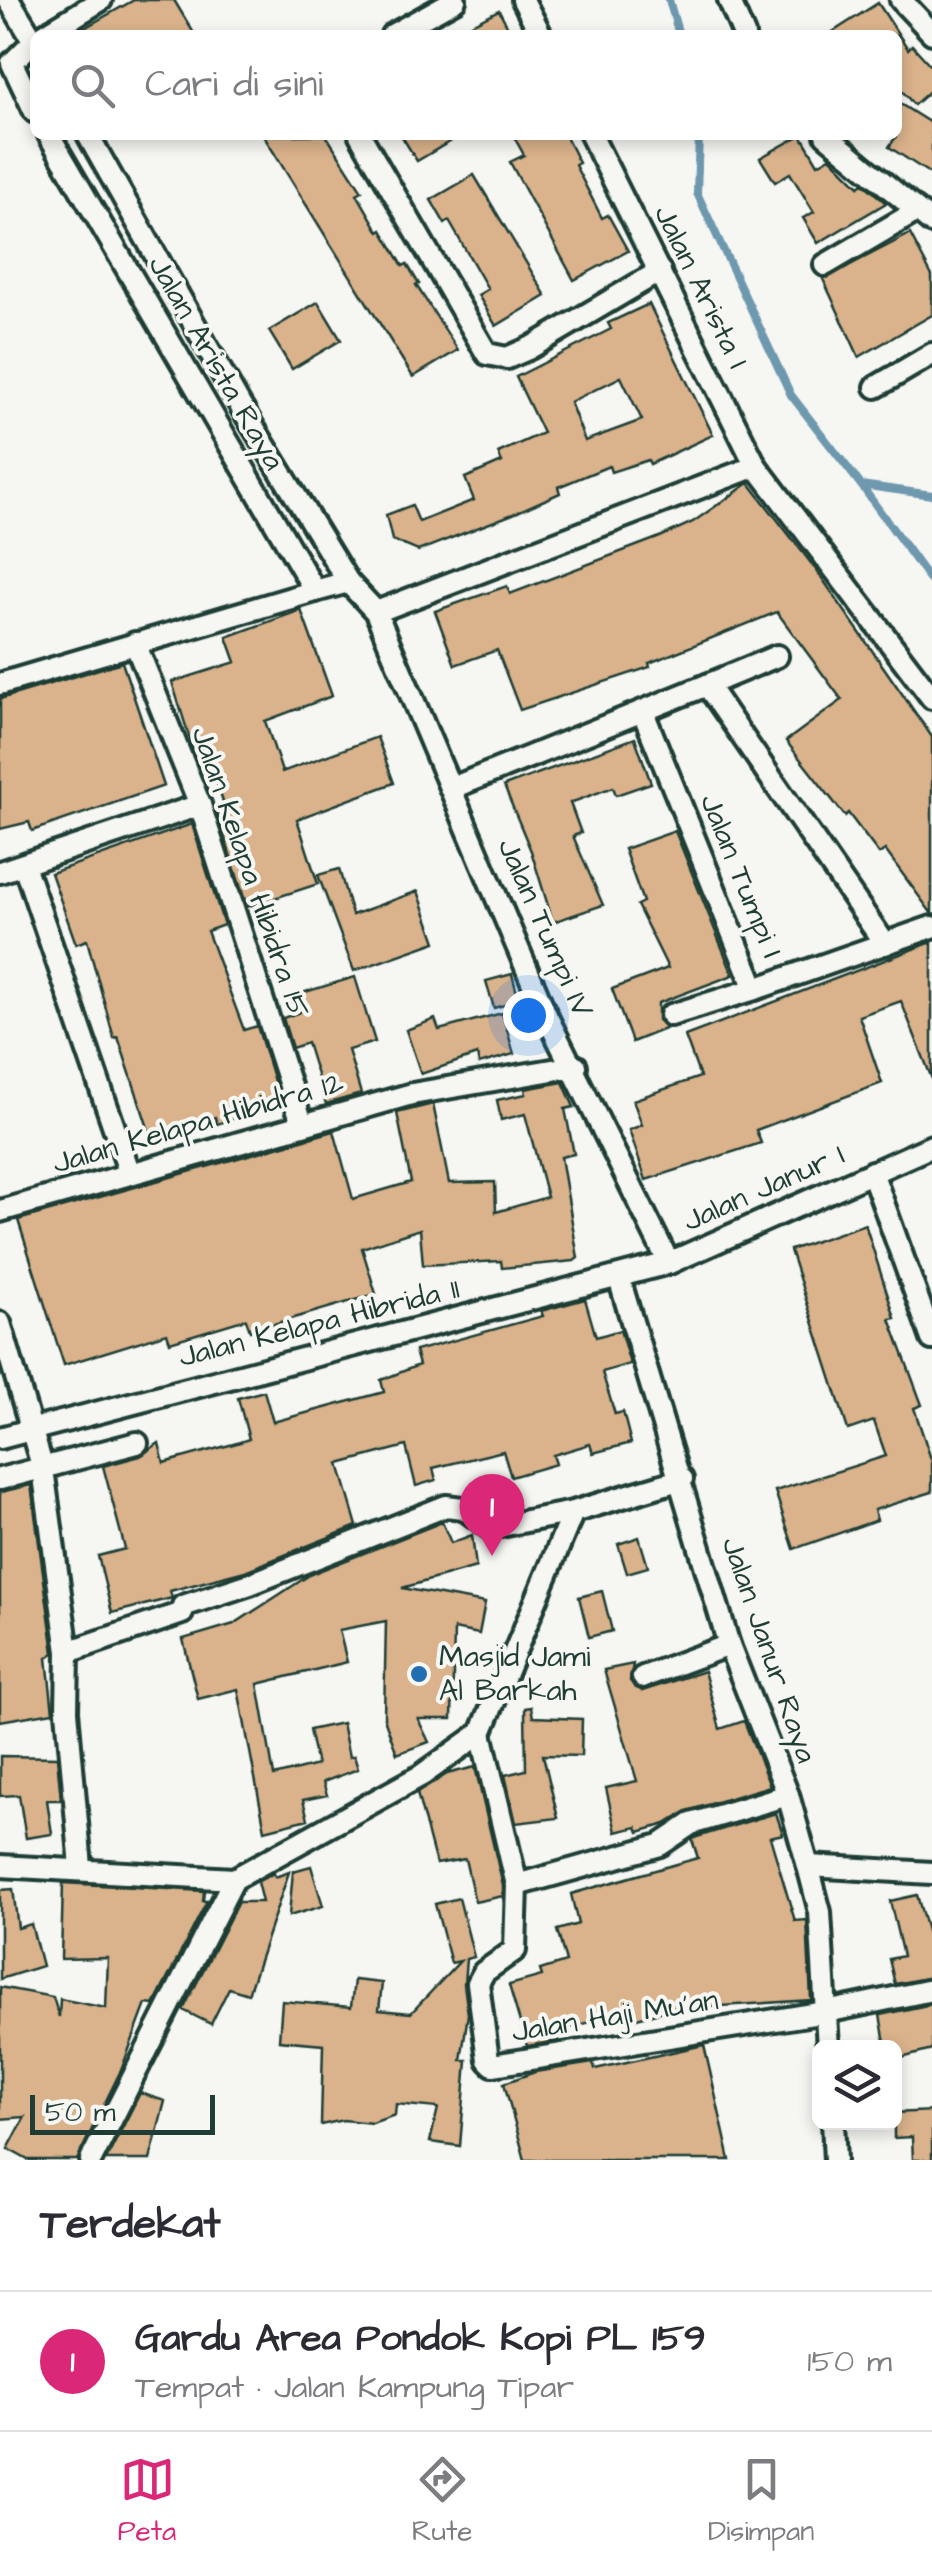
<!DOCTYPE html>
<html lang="id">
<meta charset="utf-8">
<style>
body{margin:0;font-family:"Architects Daughter",sans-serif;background:#f2f2f3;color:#2b2b33}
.controls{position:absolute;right:30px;bottom:30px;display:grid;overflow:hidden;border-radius:15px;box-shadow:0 5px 15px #0003}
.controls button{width:90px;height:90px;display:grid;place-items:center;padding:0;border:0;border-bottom:2px solid #e1e1e2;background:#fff;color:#2b2b33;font:50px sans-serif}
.scale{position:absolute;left:30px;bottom:25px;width:185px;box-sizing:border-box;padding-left:10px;border:5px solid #1f3d34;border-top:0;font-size:28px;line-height:35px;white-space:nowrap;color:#1f3d34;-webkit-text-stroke:8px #f6f6f2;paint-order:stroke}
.you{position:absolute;left:528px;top:1015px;width:35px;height:35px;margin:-25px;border:8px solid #fff;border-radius:50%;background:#1a73e8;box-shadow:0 0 0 15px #1a73e833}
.badge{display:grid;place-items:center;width:65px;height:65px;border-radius:50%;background:#db2777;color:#fff;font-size:32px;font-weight:700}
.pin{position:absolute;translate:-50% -82px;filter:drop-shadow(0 2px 5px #0008)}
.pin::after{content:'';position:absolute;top:52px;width:35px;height:30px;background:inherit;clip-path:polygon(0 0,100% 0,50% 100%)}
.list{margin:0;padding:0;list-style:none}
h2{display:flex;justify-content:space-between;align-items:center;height:130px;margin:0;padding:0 40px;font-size:42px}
h2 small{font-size:32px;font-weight:400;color:#7c7c81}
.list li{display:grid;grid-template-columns:65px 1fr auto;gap:30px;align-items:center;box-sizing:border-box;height:140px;padding:0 40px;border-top:2px solid #e1e1e2}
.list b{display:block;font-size:38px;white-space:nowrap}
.list p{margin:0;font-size:32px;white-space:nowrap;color:#7c7c81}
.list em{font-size:32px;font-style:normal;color:#7c7c81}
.icon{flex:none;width:55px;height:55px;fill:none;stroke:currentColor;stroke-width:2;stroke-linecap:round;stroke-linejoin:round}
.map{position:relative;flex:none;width:932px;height:2160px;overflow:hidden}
.search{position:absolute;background:#fff;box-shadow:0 5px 15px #0003;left:30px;right:30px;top:30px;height:110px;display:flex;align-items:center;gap:25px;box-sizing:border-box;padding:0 35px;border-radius:15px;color:#7c7c81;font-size:38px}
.sheet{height:270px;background:#fff}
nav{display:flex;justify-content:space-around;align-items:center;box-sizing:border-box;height:140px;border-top:2px solid #e1e1e2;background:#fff;font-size:28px;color:#7c7c81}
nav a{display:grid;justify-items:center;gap:5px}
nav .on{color:#db2777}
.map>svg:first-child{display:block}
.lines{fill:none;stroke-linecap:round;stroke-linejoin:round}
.stream{stroke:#6d98ae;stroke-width:8}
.building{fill:#dab28b;stroke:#1f3d34;stroke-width:2.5;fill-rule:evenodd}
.street-casing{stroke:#1f3d34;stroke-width:28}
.street{stroke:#f6f6f2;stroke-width:20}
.poi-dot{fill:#1f6fb2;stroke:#f6f6f2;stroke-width:4}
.labels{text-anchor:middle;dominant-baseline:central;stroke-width:8;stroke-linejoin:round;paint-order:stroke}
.street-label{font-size:30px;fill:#1f3d34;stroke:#f6f6f2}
.poi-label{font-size:30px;fill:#1f3d34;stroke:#f6f6f2;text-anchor:start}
</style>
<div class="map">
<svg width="932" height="2160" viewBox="0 0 932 2160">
<rect width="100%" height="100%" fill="#f6f6f2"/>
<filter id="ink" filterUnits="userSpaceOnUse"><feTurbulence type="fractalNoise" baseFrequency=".01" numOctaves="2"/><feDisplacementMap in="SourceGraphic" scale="20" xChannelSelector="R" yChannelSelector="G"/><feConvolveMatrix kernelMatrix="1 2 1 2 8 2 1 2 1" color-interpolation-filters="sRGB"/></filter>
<g filter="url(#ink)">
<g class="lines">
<g class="stream">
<path d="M 669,0 L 679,35"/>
<path d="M 699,135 L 697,193 L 791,395 L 861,485 L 932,495"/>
<path d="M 861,485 L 932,583"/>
</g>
</g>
<g class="building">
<path d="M 134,0 L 174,0 L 195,35 L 72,35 Z"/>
<path d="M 878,3 L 908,49 L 912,45 L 932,67 L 932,89 L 914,105 L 897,85 L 897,35 L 828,35 Z"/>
<path d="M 499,10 L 512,35 L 450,35 Z"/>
<path d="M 897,102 L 932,124 L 932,175 L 889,147 L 897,135 Z"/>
<path d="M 263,135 L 326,135 L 362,191 L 357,194 L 379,232 L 382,230 L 403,266 L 407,264 L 419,284 L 416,285 L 458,350 L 413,377 Z"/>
<path d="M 401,135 L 461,135 L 417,161 Z"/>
<path d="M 513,135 L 565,135 L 579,163 L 575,165 L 602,218 L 608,215 L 628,251 L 574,280 L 510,162 L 524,155 Z"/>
<path d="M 801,135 L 818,164 L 830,157 L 859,186 L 863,183 L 886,203 L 818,243 L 803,218 L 814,212 L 790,173 L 775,182 L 760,158 Z"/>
<path d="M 474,175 L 546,296 L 496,326 L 478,295 L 488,289 L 449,221 L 445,224 L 431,200 Z"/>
<path d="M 910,234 L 932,276 L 932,315 L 859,357 L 823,279 Z"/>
<path d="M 318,302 L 341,340 L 292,369 L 269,331 Z"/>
<path d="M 649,304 L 713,435 L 650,464 L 648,460 L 611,472 L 609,466 L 558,487 L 560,493 L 513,514 L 418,551 L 392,540 L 386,515 L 412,505 L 419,522 L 474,500 L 465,478 L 502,462 L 498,453 L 543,433 L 516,377 L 611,329 L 608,323 ZM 621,377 L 642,420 L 585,441 L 570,402 Z"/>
<path d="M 749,483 L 817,571 L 932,737 L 932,914 L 885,850 L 879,854 L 848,813 L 845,816 L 786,741 L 842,700 L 777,612 L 649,663 L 650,667 L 520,710 L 497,650 L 455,665 L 435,611 L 507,586 L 510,594 L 660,537 L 693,522 Z"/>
<path d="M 301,610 L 332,696 L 265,721 L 282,772 L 377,737 L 394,783 L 297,819 L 318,884 L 247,907 L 217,814 L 226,811 L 204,745 L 193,749 L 172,682 L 236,662 L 227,637 Z"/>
<path d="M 122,662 L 164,786 L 32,831 L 29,822 L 0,829 L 0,699 Z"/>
<path d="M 635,738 L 651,783 L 616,795 L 613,787 L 570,803 L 581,833 L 573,836 L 603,905 L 553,922 L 531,851 L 504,786 Z"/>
<path d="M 192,824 L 224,925 L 207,931 L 244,1030 L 257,1026 L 281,1104 L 217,1124 L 215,1117 L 151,1137 L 118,1037 L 114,1038 L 87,940 L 76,944 L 51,873 Z"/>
<path d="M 675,831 L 733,975 L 658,1003 L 658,1020 L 667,1028 L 632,1042 L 612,989 L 668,968 L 637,905 L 643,902 L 624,849 Z"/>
<path d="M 339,869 L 352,915 L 418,891 L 436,942 L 354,971 L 318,875 Z"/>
<path d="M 932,942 L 932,1079 L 901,1001 L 859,1016 L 882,1083 L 756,1130 L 761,1143 L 646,1180 L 629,1130 L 642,1125 L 633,1100 L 700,1077 L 685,1036 Z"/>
<path d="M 512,974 L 519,1001 L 494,1008 L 486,981 Z"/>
<path d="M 355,977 L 375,1042 L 348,1050 L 361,1094 L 326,1104 L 307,1043 L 292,1048 L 283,1018 L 300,1012 L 295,995 Z"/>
<path d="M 502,1013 L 514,1054 L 479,1064 L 477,1055 L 421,1074 L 406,1030 L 435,1019 L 439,1030 Z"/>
<path d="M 563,1082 L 574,1107 L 565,1109 L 574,1154 L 561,1157 L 578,1258 L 574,1261 L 502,1268 L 501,1261 L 423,1265 L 420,1229 L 362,1248 L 376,1294 L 250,1331 L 246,1319 L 170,1342 L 167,1333 L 64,1365 L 18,1220 L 334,1131 L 353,1199 L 411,1182 L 397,1113 L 433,1104 L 449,1183 L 495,1182 L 496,1212 L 547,1197 L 525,1114 L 501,1120 L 497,1100 L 526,1094 L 525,1089 Z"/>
<path d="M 865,1224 L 895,1318 L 890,1319 L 922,1405 L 914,1408 L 932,1462 L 932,1492 L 874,1510 L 877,1520 L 794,1549 L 775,1491 L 886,1456 L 874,1421 L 848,1430 L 790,1250 Z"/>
<path d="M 585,1299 L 596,1337 L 620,1330 L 630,1364 L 602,1372 L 615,1414 L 623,1412 L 631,1443 L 593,1453 L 590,1444 L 553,1455 L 556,1464 L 511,1477 L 503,1451 L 433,1468 L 436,1480 L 416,1486 L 406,1446 L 339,1464 L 357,1526 L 245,1571 L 170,1591 L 172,1598 L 112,1613 L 98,1556 L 125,1549 L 103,1466 L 140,1456 L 159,1443 L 164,1463 L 237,1443 L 249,1439 L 238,1398 L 264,1391 L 273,1422 L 384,1392 L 381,1380 L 419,1365 L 415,1351 L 543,1316 L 541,1311 Z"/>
<path d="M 31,1485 L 54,1653 L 47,1658 L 53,1712 L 0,1721 L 0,1492 Z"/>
<path d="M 442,1522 L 451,1543 L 472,1535 L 476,1567 L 402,1588 L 485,1603 L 479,1634 L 454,1629 L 452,1719 L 418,1719 L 429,1742 L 397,1754 L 384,1718 L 386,1621 L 339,1630 L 347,1662 L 258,1684 L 274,1776 L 317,1765 L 309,1730 L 342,1723 L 349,1757 L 354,1756 L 358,1769 L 323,1782 L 327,1795 L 303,1800 L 308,1819 L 265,1830 L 238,1689 L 198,1699 L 183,1639 L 234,1624 L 311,1574 Z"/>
<path d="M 639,1537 L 648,1567 L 627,1573 L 618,1544 Z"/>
<path d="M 602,1591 L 612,1631 L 589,1637 L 579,1597 Z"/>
<path d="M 633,1664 L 630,1681 L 642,1691 L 704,1671 L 720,1729 L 744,1721 L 770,1786 L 687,1811 L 666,1824 L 639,1832 L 637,1827 L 616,1832 L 606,1788 L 637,1781 L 604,1670 Z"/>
<path d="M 531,1707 L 533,1717 L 582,1719 L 581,1756 L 543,1755 L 558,1818 L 516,1823 L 505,1775 L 526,1770 L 525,1708 Z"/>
<path d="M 0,1756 L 57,1757 L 61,1800 L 47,1800 L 52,1834 L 26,1838 L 19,1795 L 0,1796 Z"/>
<path d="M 475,1767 L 503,1886 L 503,1896 L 475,1902 L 465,1859 L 436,1864 L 417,1793 L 447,1774 Z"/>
<path d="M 776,1813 L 783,1834 L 770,1837 L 795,1921 L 807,1920 L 811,2000 L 691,2008 L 690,2004 L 633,2019 L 630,2010 L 556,2032 L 558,2041 L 527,2046 L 509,1985 L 542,1976 L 540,1970 L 566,1962 L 557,1930 L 578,1924 L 571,1894 L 698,1858 L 692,1840 L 697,1837 Z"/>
<path d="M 311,1866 L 323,1906 L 289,1916 L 293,1871 Z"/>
<path d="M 289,1872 L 248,1994 L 229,1988 L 211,2024 L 183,2010 L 238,1902 L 262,1902 L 257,1882 L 274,1873 L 275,1877 Z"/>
<path d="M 63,1883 L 204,1891 L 203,1901 L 207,1901 L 154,2005 L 146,2004 L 122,2068 L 77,2160 L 28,2160 L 8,2149 L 25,2117 L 0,2119 L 0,1987 L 53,1997 L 59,2017 L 60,1999 L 106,2008 L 108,1958 L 61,1959 Z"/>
<path d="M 13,1889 L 18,1928 L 31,1924 L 42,1966 L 0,1979 L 0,1890 Z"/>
<path d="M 917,1895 L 932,1949 L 932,1977 L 895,1984 L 889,1959 L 903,1956 L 890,1901 Z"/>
<path d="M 459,1898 L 474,1957 L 466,1959 L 464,1984 L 468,2014 L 461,2060 L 467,2060 L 460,2146 L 430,2142 L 438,2108 L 396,2104 L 395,2115 L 372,2123 L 343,2120 L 321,2125 L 323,2044 L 279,2040 L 282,2001 L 351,2007 L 354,1980 L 382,1983 L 379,2010 L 411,2013 L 460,1961 L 451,1963 L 435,1904 Z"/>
<path d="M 932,2004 L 932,2050 L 894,2060 L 894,2048 L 886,2048 L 880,2015 Z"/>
<path d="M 704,2045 L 730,2160 L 525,2160 L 504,2083 L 535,2072 L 593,2063 L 595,2069 Z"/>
<path d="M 140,2093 L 165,2101 L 150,2160 L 106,2160 Z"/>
<path d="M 932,2111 L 932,2160 L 913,2160 L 912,2137 L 894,2138 L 894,2113 Z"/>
</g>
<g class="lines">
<g class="street-casing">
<g id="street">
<path d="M 9,0 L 35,43"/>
<path d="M 523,0 L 541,35"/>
<path d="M 729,0 L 744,35"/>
<path d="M 901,0 L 932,33"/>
<path d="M 44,35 L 101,0"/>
<path d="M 392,35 L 455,0"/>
<path d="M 35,40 L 12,63 L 35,112"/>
<path d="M 49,135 L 315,591 L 348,582"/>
<path d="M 88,135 L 240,405 L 348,582 L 376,612 L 547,1017 L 669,1263"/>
<path d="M 360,135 L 487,354 L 507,358 L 530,348 L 660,271"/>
<path d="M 591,135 L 756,466 L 932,698"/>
<path d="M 826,135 L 932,223"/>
<path d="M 825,265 L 917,211"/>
<path d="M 876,387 L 932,354"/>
<path d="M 376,612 L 756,466"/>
<path d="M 135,643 L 200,805 L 302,1123"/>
<path d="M 0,684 L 315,591"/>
<path d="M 707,685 L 777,656"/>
<path d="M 643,712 L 755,989 L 932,927"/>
<path d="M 452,788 L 707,685 L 885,944"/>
<path d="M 24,865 L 130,1174"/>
<path d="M 0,872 L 200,805"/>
<path d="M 671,1015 L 755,989"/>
<path d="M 872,1172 L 932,1339"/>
<path d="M 0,1211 L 412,1094 L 576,1066"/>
<path d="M 619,1278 L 729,1645 L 788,1795 L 808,1866 L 820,1912 L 828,2048"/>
<path d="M 0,1323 L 43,1469 L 68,1652 L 67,1711 L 81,1867"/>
<path d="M 0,1438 L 669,1263 L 932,1146"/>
<path d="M 0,1479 L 137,1443"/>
<path d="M 68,1652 L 182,1613 L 183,1606 L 250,1584 L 446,1506 L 463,1508 L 490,1528 L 573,1512"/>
<path d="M 643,1677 L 729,1645"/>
<path d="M 481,1733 L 517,1885 L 515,1950 L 484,1972 L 478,1983 L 488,2060 L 493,2065 L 826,2012 L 932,1990"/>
<path d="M 0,1866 L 234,1879"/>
<path d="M 808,1866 L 932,1873"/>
<path d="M 517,1885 L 660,1845 L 691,1824 L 788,1795"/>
<path d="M 833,2122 L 835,2160"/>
<path d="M 91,2160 L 234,1879 L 422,1775 L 481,1733 L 573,1512 L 682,1479"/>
</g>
</g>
<use href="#street" class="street"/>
</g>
</g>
<circle class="poi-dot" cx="419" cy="1674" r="10"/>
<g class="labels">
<g class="street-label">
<text transform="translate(701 287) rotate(64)">Jalan Arista I</text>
<text transform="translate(216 363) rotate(60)">Jalan Arista Raya</text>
<text transform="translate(250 872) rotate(71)">Jalan Kelapa Hibidra 15</text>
<text transform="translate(741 876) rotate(68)">Jalan Tumpi I</text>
<text transform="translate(545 928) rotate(66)">Jalan Tumpi IV</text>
<text transform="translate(198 1123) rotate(-16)">Jalan Kelapa Hibidra 12</text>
<text transform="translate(764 1188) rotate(-24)">Jalan Janur I</text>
<text transform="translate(319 1323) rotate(-14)">Jalan Kelapa Hibrida 11</text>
<text transform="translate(769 1650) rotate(71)">Jalan Janur Raya</text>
<text transform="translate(615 2016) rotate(-9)">Jalan Haji Mu'an</text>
</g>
<g class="poi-label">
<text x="439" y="1657">Masjid Jami<tspan x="439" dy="34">Al Barkah</tspan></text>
</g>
</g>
</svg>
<div class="controls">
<button><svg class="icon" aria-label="layers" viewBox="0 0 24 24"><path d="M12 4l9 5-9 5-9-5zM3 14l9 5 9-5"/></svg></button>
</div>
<div class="scale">50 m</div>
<div class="you"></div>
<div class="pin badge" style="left:492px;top:1556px">1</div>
<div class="search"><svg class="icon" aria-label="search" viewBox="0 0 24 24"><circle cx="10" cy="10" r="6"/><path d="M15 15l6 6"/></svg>Cari di sini</div>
</div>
<section class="sheet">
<h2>Terdekat<small></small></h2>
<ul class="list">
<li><span class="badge">1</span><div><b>Gardu Area Pondok Kopi PL 159</b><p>Tempat · Jalan Kampung Tipar</p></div><em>150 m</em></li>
</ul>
</section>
<nav>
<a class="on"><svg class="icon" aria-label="map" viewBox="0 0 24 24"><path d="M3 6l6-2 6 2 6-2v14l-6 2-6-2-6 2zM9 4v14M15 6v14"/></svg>Peta</a>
<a><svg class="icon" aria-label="directions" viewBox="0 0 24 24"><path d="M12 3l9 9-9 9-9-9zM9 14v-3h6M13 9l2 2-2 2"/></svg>Rute</a>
<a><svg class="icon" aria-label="saved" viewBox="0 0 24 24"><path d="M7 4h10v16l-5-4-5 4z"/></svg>Disimpan</a>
</nav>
